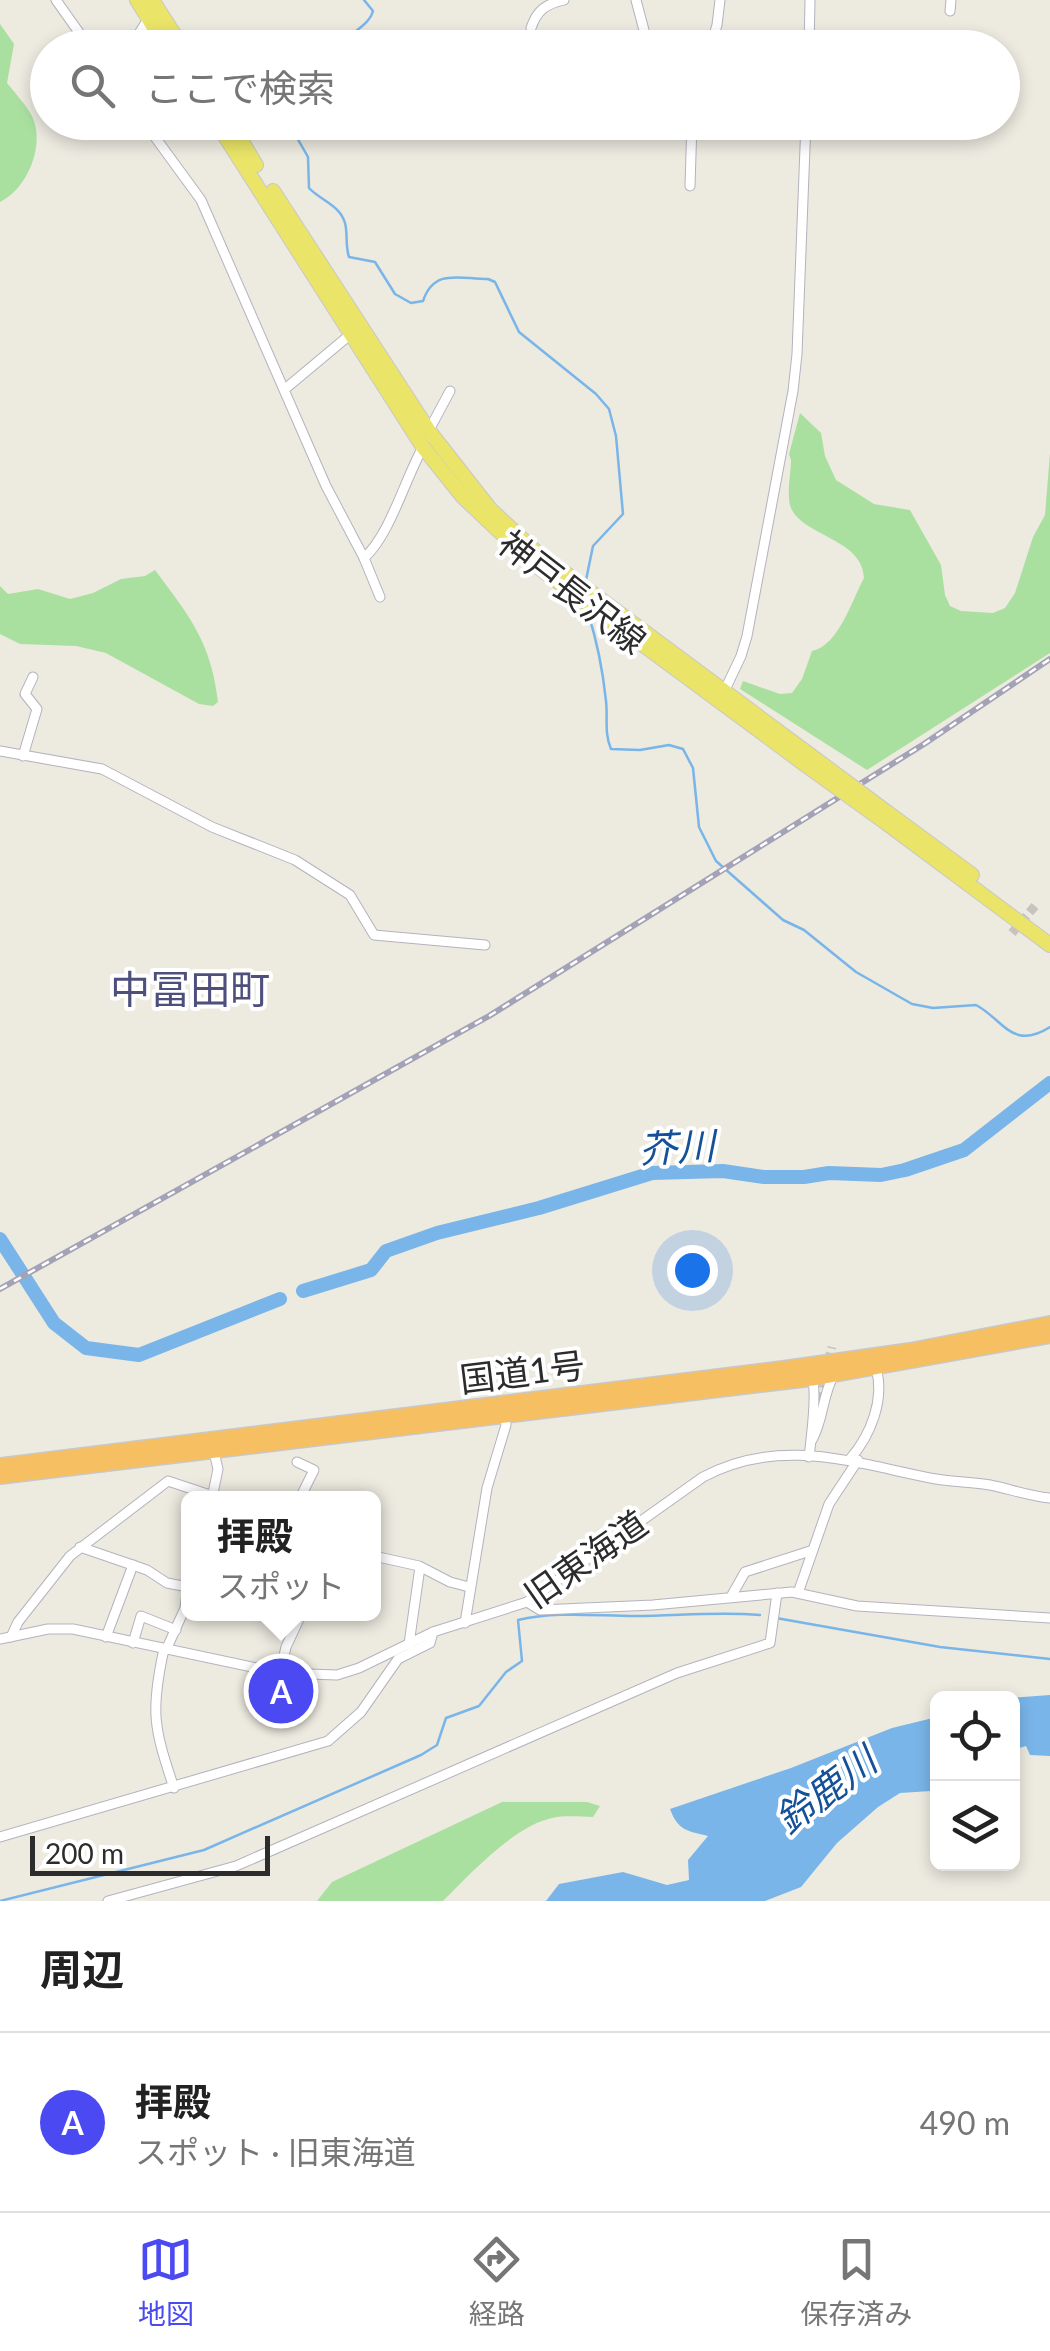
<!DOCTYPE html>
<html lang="ja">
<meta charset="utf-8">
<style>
body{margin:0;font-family:Lato,"Noto Sans JP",sans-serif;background:#f2f2f2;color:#222}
.controls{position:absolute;right:30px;bottom:30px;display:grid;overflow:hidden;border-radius:15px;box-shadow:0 5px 15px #0003}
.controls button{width:90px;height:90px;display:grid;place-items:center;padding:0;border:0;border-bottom:2px solid #e0e0e0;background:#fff;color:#222;font:50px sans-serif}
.scale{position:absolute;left:30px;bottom:25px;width:240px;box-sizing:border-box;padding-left:10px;border:5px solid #2c2c2c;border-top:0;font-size:28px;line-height:35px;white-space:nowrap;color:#2c2c2c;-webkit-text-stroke:8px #fff;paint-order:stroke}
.you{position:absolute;left:692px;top:1270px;width:35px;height:35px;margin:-25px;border:8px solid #fff;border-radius:50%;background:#1a73e8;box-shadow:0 0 0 15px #1a73e833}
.badge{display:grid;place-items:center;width:65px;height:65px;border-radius:50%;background:#4b49f1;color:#fff;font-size:32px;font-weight:700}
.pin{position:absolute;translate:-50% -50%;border:5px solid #fff;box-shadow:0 2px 10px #0006}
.popup{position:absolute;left:181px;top:1491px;width:200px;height:130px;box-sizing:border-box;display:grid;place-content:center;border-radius:15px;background:#fff;filter:drop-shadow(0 2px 8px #0005);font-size:32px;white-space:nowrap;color:#767676}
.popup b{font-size:38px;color:#222}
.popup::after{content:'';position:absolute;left:50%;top:100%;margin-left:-20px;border:20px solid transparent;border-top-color:#fff}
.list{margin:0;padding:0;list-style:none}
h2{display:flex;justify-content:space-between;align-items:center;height:130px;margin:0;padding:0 40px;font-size:42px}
h2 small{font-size:32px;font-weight:400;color:#767676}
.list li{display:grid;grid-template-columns:65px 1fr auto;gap:30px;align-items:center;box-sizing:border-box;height:180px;padding:0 40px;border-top:2px solid #e0e0e0}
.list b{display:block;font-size:38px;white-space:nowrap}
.list p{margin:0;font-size:32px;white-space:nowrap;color:#767676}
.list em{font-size:32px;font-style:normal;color:#767676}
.icon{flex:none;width:55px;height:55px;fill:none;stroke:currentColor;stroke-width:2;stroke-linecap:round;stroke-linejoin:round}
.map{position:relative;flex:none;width:1050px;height:1901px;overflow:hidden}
.search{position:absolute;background:#fff;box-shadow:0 5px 15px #0003;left:30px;right:30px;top:30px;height:110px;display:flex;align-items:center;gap:25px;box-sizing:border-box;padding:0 35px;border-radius:55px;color:#767676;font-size:38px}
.sheet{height:310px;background:#fff}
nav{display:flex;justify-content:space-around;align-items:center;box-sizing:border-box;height:140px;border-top:2px solid #e0e0e0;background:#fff;font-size:28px;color:#767676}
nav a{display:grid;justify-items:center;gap:5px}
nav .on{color:#4b49f1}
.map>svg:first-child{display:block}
.green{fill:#a9e0a0}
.water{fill:#79b5e9}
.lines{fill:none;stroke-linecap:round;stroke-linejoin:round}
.stream{stroke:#79b5e9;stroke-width:2.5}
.river{stroke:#79b5e9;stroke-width:14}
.street-tunnel{stroke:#c6c4bc;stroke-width:9;stroke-dasharray:9 4.5;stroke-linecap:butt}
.street-casing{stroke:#b3b3bf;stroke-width:11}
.primary-casing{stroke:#c8c8c8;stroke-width:16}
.highway-casing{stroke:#c8c8c8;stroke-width:18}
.street{stroke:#fff;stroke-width:9}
.primary{stroke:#eae568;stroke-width:14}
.highway{stroke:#f6bf62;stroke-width:15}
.rail-casing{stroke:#a3a2b6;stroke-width:6}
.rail{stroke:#fff;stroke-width:2.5;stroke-dasharray:8;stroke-linecap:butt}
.primary-bridge-casing{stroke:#c8c8c8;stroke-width:16;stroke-linecap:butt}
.primary-bridge{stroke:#eae568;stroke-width:14}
.labels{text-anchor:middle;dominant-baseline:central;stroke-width:8;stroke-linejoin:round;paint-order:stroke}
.street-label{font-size:35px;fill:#2c2c2c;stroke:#fff}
.water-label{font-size:38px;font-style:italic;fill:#155198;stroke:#fff}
.quarter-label{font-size:40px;fill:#4f4f7b;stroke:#fff}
</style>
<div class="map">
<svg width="1050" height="1901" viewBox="0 0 1050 1901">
<rect width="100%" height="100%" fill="#edeae0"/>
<g class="green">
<path d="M 0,24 L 14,44 L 7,83 C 15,93 26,105 32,116 C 46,145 27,189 0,202 Z"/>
<path d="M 800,413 L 821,433 L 825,456 L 836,480 L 874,504 L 910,510 L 941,565 L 945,595 L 950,606 L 961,611 L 993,613 L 1005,608 L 1015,593 L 1033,537 L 1045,515 L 1050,453 L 1050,653 L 867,770 L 740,689 L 743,681 L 780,694 L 792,693 L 802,679 L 812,651 C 839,645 851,602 864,578 C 863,539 803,536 791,508 C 786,496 791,474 791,460 L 789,454 Z"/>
<path d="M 155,570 C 190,617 211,642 218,702 L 213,706 L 199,704 L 106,653 L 76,646 L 20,644 L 0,634 L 0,586 L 8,594 L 38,589 L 70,599 L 93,593 L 121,579 L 145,576 Z"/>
<path d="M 267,1673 L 302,1678 L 301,1721 L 286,1727 L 266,1723 Z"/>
<path d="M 502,1802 L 587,1802 L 600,1806 L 593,1817 C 580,1817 565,1815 552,1818 C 514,1826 470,1874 443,1901 L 317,1901 L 332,1882 Z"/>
</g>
<g class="water">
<path d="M 1050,1695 L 1050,1756 L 1030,1755 L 1026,1746 L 1013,1750 L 1012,1698 L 1010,1698 Z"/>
<path d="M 937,1717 L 937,1786 L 931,1791 L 900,1793 L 878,1807 L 837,1843 L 801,1887 L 765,1901 L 546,1901 L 559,1884 L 623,1872 L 667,1885 L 689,1880 L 688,1860 L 708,1836 C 688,1831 678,1831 670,1809 L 791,1768 L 892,1728 Z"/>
</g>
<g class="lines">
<g class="stream">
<path d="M 338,48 C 347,33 368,28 373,11 L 364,0"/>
<path d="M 288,122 L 308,157 L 309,188 C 320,200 340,205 345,223 C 348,234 345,245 349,257 L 375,262 L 395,294 L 411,303 L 423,301 C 434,268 459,279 488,279 L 495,282 L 519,332 L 596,394 L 609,409 L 616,436 L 623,514 L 593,546 L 586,580"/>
<path d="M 588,613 C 597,641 603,672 606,701 C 608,718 604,733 611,749 L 640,750 L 669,745 L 683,749 L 693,768 L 699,827 L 716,861 L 783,920 L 804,930 L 856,972 L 912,1004 L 933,1008 L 976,1005 C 1004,1020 1012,1051 1050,1027"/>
<path d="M 776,1618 L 940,1647 L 1050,1659"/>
<path d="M 0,1901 L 204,1850 L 421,1755 L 437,1745 L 446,1718 L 479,1706 L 506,1672 L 522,1661 L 518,1620 C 556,1611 596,1616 635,1616 C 677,1616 717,1611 760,1615"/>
</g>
<g class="river">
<path d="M 0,1239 L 54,1323 L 86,1348 L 139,1355 L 280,1299"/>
<path d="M 303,1291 L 371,1270 L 386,1251 L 437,1233 L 539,1208 L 652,1173 L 723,1171 L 764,1177 L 804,1177 L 829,1173 L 881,1175 L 905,1170 L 964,1150 L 1050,1083"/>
</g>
<g class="street-tunnel">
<path d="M 1012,933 L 1035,906"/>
<path d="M 819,1401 L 832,1347"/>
</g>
<g class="street-casing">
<g id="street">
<path d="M 56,0 L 90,48"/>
<path d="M 636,0 L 645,34 L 643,48"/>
<path d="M 950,11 L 951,0"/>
<path d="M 531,28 C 537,10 546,4 564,0"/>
<path d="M 130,48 L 150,16"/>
<path d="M 710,48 L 717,25 L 720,0"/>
<path d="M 809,48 L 810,0"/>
<path d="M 144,122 L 201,200 L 326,486 L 364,558 L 380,597"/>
<path d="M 690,186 L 692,122"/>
<path d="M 285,389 L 352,333"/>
<path d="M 428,432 L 450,391"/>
<path d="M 364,558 C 390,535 405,479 423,447"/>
<path d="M 723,694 L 741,656 L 747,636 L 793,391 L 797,354 L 806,122"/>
<path d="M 0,751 L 102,769 L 212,827 L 295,860 L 350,895 L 374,935 L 485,945"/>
<path d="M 23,756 L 37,709 L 25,694 L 33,677"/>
<path d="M 812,1440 C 824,1419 822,1395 834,1375"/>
<path d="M 809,1457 C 811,1441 817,1390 812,1378"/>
<path d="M 850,1459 C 871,1435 885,1399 876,1368"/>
<path d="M 297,1462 L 314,1470 L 300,1498"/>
<path d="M 212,1498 L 218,1469 L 214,1452"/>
<path d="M 80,1547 L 147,1570 L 167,1583 L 188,1587"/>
<path d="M 374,1556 L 419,1566 L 450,1582 L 469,1587"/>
<path d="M 798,1593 L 829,1504 L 858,1460"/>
<path d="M 732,1595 L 745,1572 L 810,1551"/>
<path d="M 527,1602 L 540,1610 L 653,1605 L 792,1592 L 857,1606 L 1050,1618"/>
<path d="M 465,1623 L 487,1488 L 506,1425 L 504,1414"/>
<path d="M 11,1637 L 18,1622 L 70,1556 L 168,1481 L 213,1496"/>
<path d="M 106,1637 L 133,1565"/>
<path d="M 0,1639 L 48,1629 L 73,1629 L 280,1673 L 337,1675 L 359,1668 L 433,1632 L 527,1602 L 703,1477 C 782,1435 856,1464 936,1479 C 954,1482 972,1482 990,1485 C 1010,1489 1029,1496 1050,1498"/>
<path d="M 133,1643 L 141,1616 L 176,1630"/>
<path d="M 409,1644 L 420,1567"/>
<path d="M 164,1649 C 150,1712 154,1728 174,1788"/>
<path d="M 166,1650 L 185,1608 L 188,1586"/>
<path d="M 280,1673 L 286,1647 L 300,1617"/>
<path d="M 0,1837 L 328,1741 L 361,1712 L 398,1659 L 430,1643 L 433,1632"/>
<path d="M 108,1901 L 236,1866 L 677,1673 L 770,1643 L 777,1593"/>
</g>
</g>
<g class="primary-casing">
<g id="primary">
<path d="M 137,0 L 167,48"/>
<path d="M 152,0 L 183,48"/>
<path d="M 216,122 L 423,447 L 463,497 L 534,564 L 803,763"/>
<path d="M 230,122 L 256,165"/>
<path d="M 273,191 L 429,431 L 490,509 L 534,550 L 810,755"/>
<path d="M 888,813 L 972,875"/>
<path d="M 885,822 L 1050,945"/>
</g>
</g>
<g class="highway-casing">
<g id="highway">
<path d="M 0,1466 L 783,1369 L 910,1351 L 1050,1324"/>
<path d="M 0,1476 L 812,1378 L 1050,1335"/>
</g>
</g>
<use href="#street" class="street"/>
<use href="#primary" class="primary"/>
<use href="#highway" class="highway"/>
<g class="rail-casing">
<path id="rail" d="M 0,1289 L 489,1016 L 924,744 L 1050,659"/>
</g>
<use href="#rail" class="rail"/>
<g class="primary-bridge-casing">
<g id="primary-bridge">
<path d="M 810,755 L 888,813"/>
<path d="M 803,763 L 885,822"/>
</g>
</g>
<use href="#primary-bridge" class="primary-bridge"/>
</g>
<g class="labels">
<g class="street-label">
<text transform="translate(573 591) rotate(38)">神戸長沢線</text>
<text transform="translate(522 1371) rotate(-7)">国道1号</text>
<text transform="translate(585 1558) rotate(-35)">旧東海道</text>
</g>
<g class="water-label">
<text transform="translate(677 1146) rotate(-3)">芥川</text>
<text transform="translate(825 1789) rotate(-37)">鈴鹿川</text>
</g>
<g class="quarter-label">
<text x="190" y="989">中冨田町</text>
</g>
</g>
</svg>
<div class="controls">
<button><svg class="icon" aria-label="locate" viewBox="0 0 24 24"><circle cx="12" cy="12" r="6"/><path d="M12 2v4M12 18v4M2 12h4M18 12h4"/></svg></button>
<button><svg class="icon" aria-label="layers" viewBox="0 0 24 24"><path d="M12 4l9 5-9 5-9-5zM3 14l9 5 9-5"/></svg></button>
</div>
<div class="scale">200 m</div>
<div class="you"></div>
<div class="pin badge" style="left:281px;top:1691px">A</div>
<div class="popup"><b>拝殿</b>スポット</div>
<div class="search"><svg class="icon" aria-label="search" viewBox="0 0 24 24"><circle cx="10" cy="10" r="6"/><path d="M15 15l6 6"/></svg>ここで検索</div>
</div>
<section class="sheet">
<h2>周辺<small></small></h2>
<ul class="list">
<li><span class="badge">A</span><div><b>拝殿</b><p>スポット · 旧東海道</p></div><em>490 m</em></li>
</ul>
</section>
<nav>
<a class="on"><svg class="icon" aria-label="map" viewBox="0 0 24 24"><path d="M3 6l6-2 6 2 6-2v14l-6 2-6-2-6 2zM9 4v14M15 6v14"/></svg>地図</a>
<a><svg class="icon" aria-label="directions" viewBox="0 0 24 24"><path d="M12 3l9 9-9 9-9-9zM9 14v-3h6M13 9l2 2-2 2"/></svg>経路</a>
<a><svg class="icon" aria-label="saved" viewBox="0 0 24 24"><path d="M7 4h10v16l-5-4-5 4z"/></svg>保存済み</a>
</nav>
